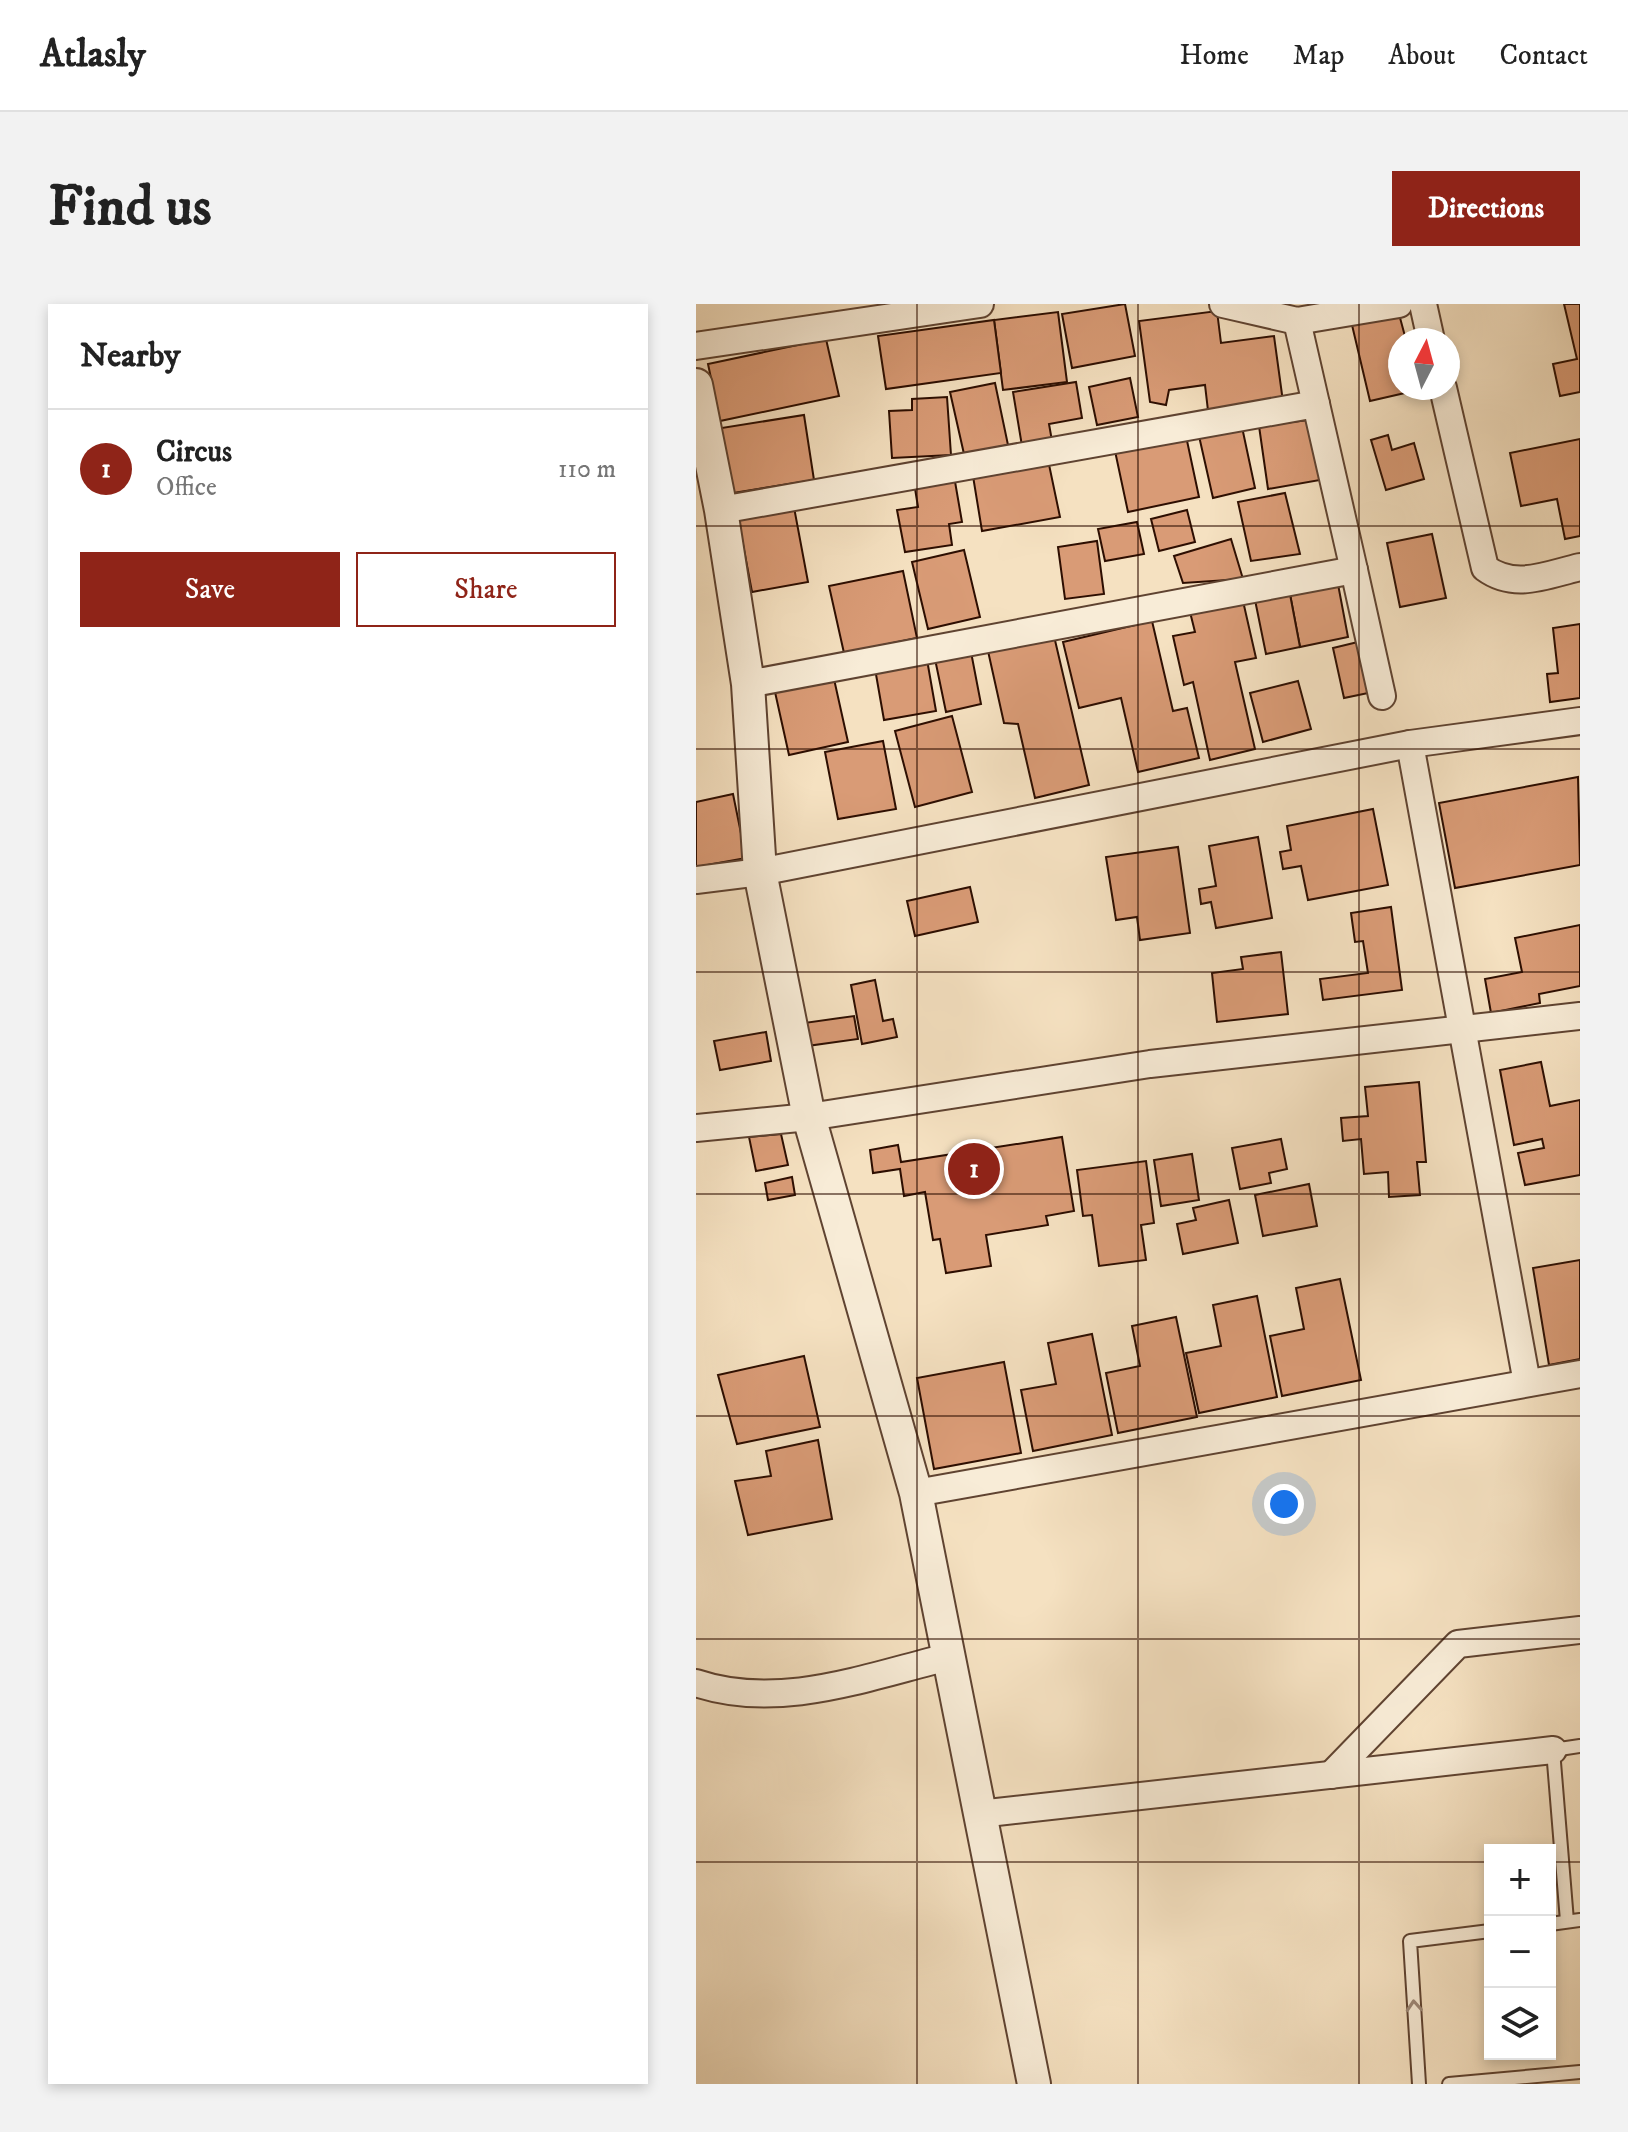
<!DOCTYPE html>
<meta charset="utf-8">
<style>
body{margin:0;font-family:"IM FELL DW Pica",serif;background:#f2f2f2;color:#222}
.controls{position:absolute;right:24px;bottom:24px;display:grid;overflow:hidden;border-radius:0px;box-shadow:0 4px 12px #0003}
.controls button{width:72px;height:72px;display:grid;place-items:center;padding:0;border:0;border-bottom:2px solid #e0e0e0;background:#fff;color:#222;font:40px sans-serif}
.compass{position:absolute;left:692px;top:24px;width:72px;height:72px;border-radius:50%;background:#fff;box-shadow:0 4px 12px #0003;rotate:6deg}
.you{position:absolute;left:588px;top:1200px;width:28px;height:28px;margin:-20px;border:6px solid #fff;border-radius:50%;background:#1a73e8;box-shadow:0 0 0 12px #1a73e833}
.badge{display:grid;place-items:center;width:52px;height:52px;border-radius:50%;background:#8f2418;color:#fff;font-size:26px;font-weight:700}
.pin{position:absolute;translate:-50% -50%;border:4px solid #fff;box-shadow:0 2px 8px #0006}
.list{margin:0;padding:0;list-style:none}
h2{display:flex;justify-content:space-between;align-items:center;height:104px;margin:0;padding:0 32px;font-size:34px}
h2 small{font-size:26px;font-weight:400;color:#767676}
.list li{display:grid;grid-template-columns:52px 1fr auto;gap:24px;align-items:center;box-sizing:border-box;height:120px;padding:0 32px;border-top:2px solid #e0e0e0}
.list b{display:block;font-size:30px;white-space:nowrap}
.list p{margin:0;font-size:26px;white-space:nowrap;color:#767676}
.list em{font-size:26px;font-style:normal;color:#767676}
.actions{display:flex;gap:16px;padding:24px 32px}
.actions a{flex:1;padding:18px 0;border:2px solid #8f2418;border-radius:0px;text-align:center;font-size:28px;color:#8f2418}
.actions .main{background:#8f2418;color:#fff}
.icon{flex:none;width:44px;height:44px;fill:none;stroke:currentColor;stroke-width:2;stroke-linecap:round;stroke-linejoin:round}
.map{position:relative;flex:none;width:884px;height:1780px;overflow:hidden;border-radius:0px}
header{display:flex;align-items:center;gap:48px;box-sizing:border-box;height:112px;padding:0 40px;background:#fff;border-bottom:2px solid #e0e0e0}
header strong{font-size:38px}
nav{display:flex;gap:44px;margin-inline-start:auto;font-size:28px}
.intro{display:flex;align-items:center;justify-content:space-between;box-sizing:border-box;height:192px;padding:0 48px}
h1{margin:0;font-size:56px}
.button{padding:20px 36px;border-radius:0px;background:#8f2418;color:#fff;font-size:28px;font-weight:700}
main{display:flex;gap:48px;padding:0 48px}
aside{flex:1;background:#fff;border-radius:0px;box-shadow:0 4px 12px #0003}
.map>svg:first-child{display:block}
.building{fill:#d99b76;stroke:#2d0e01;stroke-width:2}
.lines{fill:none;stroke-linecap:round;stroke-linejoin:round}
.service-casing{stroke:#5f4331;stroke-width:16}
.minor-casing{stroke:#5f4331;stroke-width:30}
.tertiary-casing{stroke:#5f4331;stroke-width:36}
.service{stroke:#f8ecd7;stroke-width:12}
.minor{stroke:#f8ecd7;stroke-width:26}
.tertiary{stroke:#f8ecd7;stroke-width:32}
.oneway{stroke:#9d8877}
.grid{fill:none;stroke:#2d0e01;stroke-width:2;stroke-opacity:0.55}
</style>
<header>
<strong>Atlasly</strong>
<nav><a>Home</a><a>Map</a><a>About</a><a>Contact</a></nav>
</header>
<div class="intro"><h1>Find us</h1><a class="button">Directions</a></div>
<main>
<aside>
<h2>Nearby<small></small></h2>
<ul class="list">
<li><span class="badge">1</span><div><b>Circus</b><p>Office</p></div><em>110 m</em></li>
</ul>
<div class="actions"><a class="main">Save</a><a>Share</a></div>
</aside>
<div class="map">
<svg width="884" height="1780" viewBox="0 0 884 1780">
<rect width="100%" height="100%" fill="#f5e1c1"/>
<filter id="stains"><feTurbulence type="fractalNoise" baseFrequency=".0025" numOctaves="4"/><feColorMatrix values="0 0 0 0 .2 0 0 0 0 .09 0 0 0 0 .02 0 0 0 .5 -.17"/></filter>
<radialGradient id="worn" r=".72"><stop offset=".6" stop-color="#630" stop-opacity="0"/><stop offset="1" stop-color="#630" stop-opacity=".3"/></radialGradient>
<g class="building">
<path d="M 429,0 L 439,52 L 376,64 L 366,10 Z"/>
<path d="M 868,0 L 884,0 L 884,88 L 864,92 L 857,60 L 881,55 Z"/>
<path d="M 521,7 L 525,39 L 578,32 L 588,105 L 513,115 L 509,81 L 473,86 L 470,101 L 454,98 L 443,17 Z"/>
<path d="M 362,8 L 371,78 L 307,86 L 298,16 Z"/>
<path d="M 703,10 L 710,36 L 704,36 L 704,84 L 722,86 L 674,97 L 656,21 Z"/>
<path d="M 298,16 L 305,69 L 190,85 L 182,32 Z"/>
<path d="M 130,35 L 143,92 L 24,117 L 12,60 Z"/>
<path d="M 434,74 L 442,113 L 401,121 L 393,83 Z"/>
<path d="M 380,78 L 386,114 L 353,120 L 356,137 L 326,142 L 317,88 Z"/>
<path d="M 299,79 L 312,141 L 268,150 L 254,88 Z"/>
<path d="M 251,93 L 255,151 L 196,154 L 193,107 L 216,106 L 216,95 Z"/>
<path d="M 108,111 L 118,176 L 25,191 L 13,126 Z"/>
<path d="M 612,116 L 624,176 L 572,185 L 563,122 Z"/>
<path d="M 546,123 L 559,184 L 517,194 L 503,132 Z"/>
<path d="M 692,131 L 696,146 L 718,139 L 728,175 L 690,186 L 675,136 Z"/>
<path d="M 490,132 L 503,193 L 432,208 L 419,147 Z"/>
<path d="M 884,135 L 884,232 L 869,235 L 861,195 L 825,202 L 814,149 Z"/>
<path d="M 351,151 L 364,213 L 286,227 L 276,166 Z"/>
<path d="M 257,166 L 266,218 L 253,220 L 256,241 L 209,248 L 201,206 L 222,203 L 217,172 Z"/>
<path d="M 589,189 L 604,250 L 555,257 L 542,198 Z"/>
<path d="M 97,198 L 112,278 L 56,288 L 41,209 Z"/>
<path d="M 491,206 L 499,238 L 463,247 L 455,215 Z"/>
<path d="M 441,218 L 448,250 L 409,257 L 402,225 Z"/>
<path d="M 736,230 L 750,294 L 704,303 L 691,239 Z"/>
<path d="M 535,235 L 547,275 L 487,279 L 478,252 Z"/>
<path d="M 401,237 L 408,290 L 369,295 L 362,243 Z"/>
<path d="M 268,246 L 284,313 L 232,325 L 216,258 Z"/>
<path d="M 207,267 L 221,334 L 148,349 L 133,282 Z"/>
<path d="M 641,275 L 652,333 L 604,343 L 593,285 Z"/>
<path d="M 593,285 L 604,343 L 570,350 L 558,291 Z"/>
<path d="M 547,297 L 560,354 L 539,358 L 559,445 L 514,456 L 497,378 L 488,381 L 477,332 L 499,328 L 494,308 Z"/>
<path d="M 456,317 L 477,407 L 491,404 L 503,454 L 442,468 L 425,394 L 383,404 L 367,338 Z"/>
<path d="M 884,320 L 884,394 L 854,398 L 851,370 L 862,369 L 857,324 Z"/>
<path d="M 358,332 L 393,481 L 339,494 L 322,420 L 308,419 L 292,347 Z"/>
<path d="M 666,337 L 677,388 L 648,394 L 637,344 Z"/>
<path d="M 275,348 L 285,400 L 250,408 L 239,355 Z"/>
<path d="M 230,350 L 240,407 L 188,416 L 178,359 Z"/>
<path d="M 138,375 L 152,438 L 93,451 L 79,388 Z"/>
<path d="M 602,377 L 615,425 L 567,438 L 554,389 Z"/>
<path d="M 256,412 L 276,488 L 219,503 L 199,427 Z"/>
<path d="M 187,437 L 200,505 L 142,515 L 129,448 Z"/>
<path d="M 882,473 L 884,561 L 759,584 L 743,499 Z"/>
<path d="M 37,490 L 50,554 L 0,563 L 0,498 Z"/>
<path d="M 677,505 L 692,581 L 612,596 L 605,562 L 587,565 L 584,548 L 595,546 L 591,522 Z"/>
<path d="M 562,533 L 576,614 L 520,624 L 515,598 L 505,600 L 503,585 L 520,582 L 513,542 Z"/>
<path d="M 482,543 L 494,629 L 444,636 L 441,613 L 420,616 L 410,553 Z"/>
<path d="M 274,583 L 282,618 L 219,632 L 211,597 Z"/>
<path d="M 695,603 L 706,686 L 627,696 L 624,675 L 672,669 L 667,637 L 659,638 L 655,609 Z"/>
<path d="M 884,621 L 884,682 L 843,690 L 844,699 L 795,709 L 789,675 L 826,668 L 819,634 Z"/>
<path d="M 585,648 L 592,710 L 521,718 L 516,669 L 547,665 L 545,653 Z"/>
<path d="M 179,676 L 187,717 L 197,715 L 201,733 L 166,740 L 155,681 Z"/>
<path d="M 158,712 L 162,735 L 111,742 L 108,719 Z"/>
<path d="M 70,728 L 75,757 L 24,766 L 18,737 Z"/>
<path d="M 845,758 L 854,802 L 884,796 L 884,871 L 829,881 L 822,849 L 848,844 L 846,835 L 818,841 L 804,766 Z"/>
<path d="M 723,778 L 730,858 L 721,858 L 724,891 L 693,893 L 692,868 L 668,870 L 665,835 L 647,837 L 645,814 L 672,812 L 669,783 Z"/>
<path d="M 85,830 L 92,861 L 60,867 L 53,833 Z"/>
<path d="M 366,833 L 378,907 L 350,912 L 352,921 L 290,931 L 295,962 L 250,969 L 244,935 L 237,936 L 229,888 L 208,892 L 204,865 L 177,869 L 174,846 L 202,841 L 205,858 Z"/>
<path d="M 585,835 L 591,865 L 573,869 L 575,879 L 544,885 L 536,844 Z"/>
<path d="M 496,850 L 503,896 L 465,902 L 458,856 Z"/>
<path d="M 450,857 L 458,919 L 445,921 L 450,956 L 403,962 L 396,911 L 387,912 L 381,866 Z"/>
<path d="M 96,873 L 99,891 L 72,896 L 69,879 Z"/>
<path d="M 613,880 L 621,922 L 567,932 L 559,891 Z"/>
<path d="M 533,896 L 542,939 L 487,950 L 481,920 L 500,916 L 497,904 Z"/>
<path d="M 884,956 L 884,1055 L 853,1061 L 837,964 Z"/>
<path d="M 644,975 L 665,1076 L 586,1092 L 574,1032 L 608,1025 L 600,984 Z"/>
<path d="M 561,992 L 581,1093 L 503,1109 L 490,1049 L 525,1042 L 517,1001 Z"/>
<path d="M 480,1013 L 501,1113 L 422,1129 L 410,1069 L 444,1062 L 436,1022 Z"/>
<path d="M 396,1030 L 416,1131 L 337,1147 L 325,1086 L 360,1080 L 352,1039 Z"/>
<path d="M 108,1052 L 124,1123 L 41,1140 L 22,1071 Z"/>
<path d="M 308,1058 L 325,1149 L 238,1165 L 221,1074 Z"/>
<path d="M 122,1136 L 136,1215 L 52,1231 L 39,1177 L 75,1172 L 70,1147 Z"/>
</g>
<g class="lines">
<g class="service-casing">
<g id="service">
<path d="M 871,1617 L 857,1446 L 884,1442"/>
<path d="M 854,1620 L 884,1616"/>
<path d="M 723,1780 L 714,1637 L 794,1627"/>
<path d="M 753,1780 L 884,1768"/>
</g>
</g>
<g class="minor-casing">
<g id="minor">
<path d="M 527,0 L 601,17 L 703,0"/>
<path d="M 727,0 L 735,36"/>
<path d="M 0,42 L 284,0"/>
<path d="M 747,84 L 789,264 C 819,286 850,271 884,263"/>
<path d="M 25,206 L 620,100"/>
<path d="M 658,266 L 686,392"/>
<path d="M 52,380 L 658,266 L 601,17"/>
<path d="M 714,440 L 831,1079"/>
<path d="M 0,576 L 64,568 L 714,440 L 884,417"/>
<path d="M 0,824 L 113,813 L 454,760 L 884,712"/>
<path d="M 220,1189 L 884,1070"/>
<path d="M 0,1379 C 83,1407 170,1373 252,1353"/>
<path d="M 635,1471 L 762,1340 L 884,1326"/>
<path d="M 283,1510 L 857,1446"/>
</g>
</g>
<g class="tertiary-casing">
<path id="tertiary" d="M 0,81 L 25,206 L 52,380 L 64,568 L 113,813 L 220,1189 L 338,1780"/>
</g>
<use href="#service" class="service"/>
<use href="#minor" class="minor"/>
<use href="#tertiary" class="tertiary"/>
</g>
<defs><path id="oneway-chevron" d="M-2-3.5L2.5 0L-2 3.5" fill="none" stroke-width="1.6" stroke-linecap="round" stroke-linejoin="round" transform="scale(2)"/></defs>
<use class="oneway" href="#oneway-chevron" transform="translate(718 1702) rotate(-94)"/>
<path class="grid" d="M 221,0 L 221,1780M 442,0 L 442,1780M 663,0 L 663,1780M 0,222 L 884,222M 0,445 L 884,445M 0,668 L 884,668M 0,890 L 884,890M 0,1112 L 884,1112M 0,1335 L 884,1335M 0,1558 L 794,1558M 854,1558 L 884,1558"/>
<rect width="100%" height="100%" filter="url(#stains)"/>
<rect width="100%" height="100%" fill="url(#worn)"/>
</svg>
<div class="controls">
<button>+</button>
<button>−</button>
<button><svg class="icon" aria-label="layers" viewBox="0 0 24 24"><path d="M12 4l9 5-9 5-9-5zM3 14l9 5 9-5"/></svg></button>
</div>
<svg class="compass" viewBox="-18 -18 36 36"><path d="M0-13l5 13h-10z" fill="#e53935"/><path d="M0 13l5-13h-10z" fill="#767676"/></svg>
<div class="you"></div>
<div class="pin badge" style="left:278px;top:865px">1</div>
</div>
</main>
